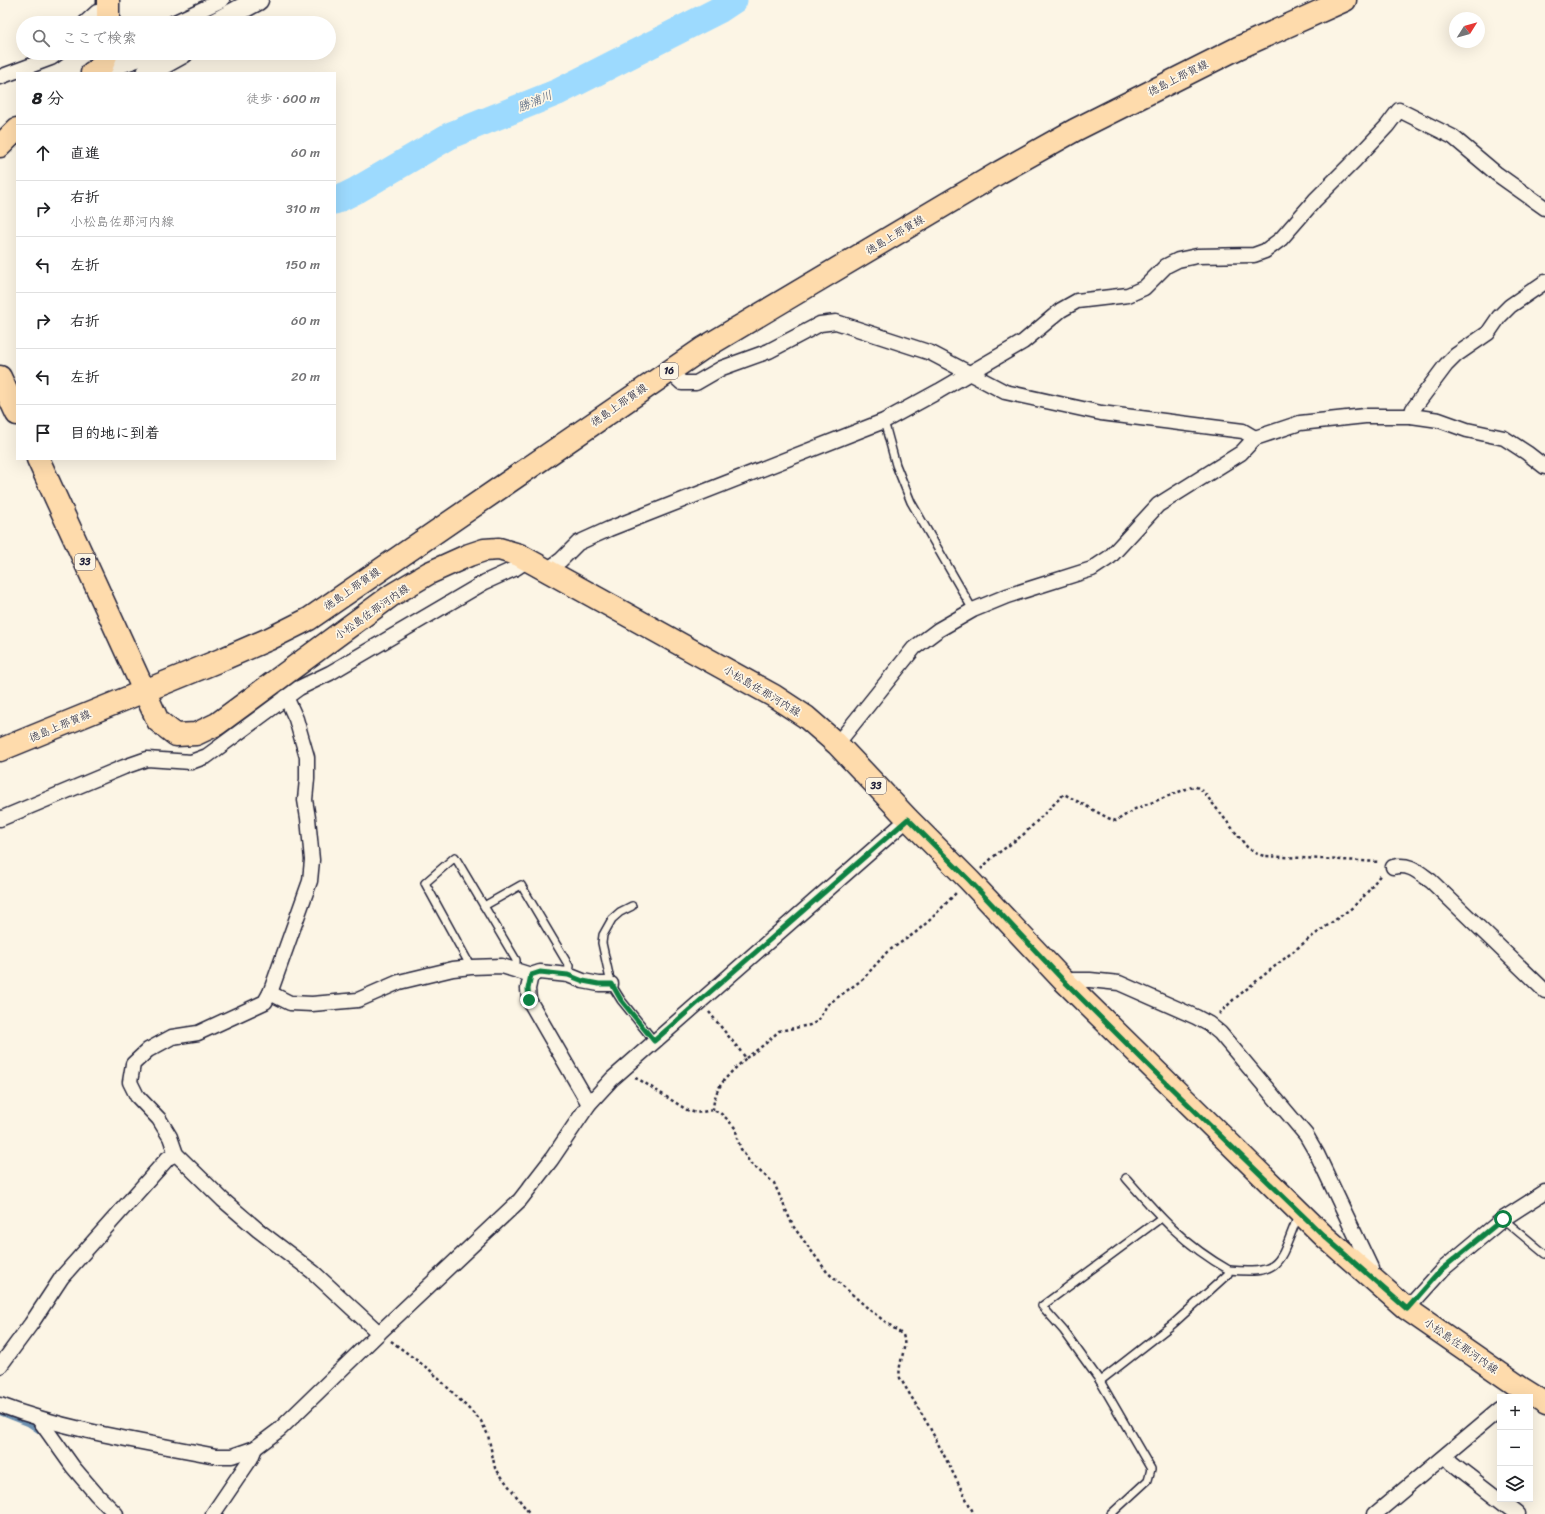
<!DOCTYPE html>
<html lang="ja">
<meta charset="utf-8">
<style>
body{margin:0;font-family:Sriracha,"Klee One",sans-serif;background:#f2f2f2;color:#202124}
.controls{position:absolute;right:12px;bottom:12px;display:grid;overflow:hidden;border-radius:0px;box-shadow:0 4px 16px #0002}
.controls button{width:36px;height:36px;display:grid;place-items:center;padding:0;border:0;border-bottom:1px solid #e0e0e0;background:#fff;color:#202124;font:20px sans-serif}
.compass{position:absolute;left:1449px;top:12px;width:36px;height:36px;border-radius:50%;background:#fff;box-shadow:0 4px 16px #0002;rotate:53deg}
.stop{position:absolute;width:12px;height:12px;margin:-9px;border:3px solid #0b8043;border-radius:50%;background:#fff}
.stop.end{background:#0b8043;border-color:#fff;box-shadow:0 1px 4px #0008}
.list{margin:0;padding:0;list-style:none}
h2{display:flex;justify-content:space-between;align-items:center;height:52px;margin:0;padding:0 16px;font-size:17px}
h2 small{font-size:13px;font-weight:400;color:#757577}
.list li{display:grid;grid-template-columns:26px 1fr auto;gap:12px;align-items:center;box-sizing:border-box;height:56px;padding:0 16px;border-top:1px solid #e0e0e0}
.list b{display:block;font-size:15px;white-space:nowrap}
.list p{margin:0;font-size:13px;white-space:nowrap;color:#757577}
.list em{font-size:13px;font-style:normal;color:#757577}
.icon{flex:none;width:22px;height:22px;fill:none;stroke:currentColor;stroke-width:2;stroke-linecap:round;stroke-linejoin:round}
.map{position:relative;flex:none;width:1545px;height:1514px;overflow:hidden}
.search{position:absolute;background:#fff;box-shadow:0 4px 16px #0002;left:16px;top:16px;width:320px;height:44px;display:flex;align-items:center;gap:10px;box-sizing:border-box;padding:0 14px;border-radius:22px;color:#757577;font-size:15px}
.panel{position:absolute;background:#fff;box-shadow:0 4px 16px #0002;left:16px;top:72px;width:320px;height:388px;border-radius:0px}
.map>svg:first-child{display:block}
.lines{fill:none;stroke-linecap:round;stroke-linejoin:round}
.stream{stroke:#6c90b0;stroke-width:4.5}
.river{stroke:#9ddafe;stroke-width:27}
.lane-casing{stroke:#22223b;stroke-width:10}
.street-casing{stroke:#22223b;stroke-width:17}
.secondary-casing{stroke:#22223b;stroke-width:23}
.primary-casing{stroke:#22223b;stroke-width:25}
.path{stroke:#22223b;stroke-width:2.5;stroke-dasharray:3 3;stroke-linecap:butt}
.lane{stroke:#fcf5e5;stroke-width:7}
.street{stroke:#fcf5e5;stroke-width:14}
.secondary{stroke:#fcf5e5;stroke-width:20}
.primary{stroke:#fedbac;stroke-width:22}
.route{stroke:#0b8043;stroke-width:5}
.labels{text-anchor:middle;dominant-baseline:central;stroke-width:3.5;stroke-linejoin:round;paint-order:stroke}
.shield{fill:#fcf5e5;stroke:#63616e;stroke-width:1}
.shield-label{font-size:10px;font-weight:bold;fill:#22223b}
.street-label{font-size:11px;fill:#22223b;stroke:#fcf5e5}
.water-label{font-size:12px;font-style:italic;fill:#475976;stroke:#fcf5e5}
</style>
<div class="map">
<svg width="1545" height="1514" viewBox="0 0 1545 1514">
<rect width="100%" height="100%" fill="#fcf5e5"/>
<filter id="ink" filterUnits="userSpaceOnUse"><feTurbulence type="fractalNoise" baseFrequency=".025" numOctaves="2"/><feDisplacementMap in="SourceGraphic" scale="8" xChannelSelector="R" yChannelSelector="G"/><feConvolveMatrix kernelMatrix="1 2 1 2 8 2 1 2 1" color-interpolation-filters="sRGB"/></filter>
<g filter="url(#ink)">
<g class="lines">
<path class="stream" d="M 0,1413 L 28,1424 L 43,1434"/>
<path class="river" d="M 335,201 L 357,190 L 451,135 L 558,92 L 719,10 L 734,0"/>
<g class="lane-casing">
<g id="lane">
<path d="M 884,421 L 896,465 L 911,502 L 973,610"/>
<path d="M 484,906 L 521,885 L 569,966 L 568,975"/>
<path d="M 632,906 L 620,912 L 612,919 L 603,935 L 602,943 L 611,984 L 621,1000 L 654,1041"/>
<path d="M 471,967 L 425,883 L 455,857 L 516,960 L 516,970"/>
<path d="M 1126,1178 C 1159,1216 1184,1245 1229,1270"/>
<path d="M 1503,1219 L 1545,1254"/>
<path d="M 1100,1381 L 1173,1324 L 1228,1274 L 1229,1270 C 1280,1275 1279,1264 1296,1221 L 1299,1216"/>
<path d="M 1111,1514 L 1148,1480 L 1151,1469 L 1100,1381 L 1064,1331 L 1042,1306 L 1161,1218"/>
</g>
</g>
<g class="street-casing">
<g id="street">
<path d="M 85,23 L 97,12 L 108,11"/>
<path d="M 173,23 L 222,0"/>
<path d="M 0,77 L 51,58 L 58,53"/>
<path d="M 669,371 L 682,383 L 696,383 L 722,368 L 769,351 L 820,324 L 836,322 L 931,353 L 1005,392 L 1101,413 L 1243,431 L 1255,438"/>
<path d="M 1411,416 L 1413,409 L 1446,365 L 1456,355 L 1488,333 L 1499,317 L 1510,306 L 1545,282"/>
<path d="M 547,570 L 561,560 L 578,543 L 609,529 L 884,421 L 939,391 L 1023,342 L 1061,310 L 1077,301 L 1128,295 L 1144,288 L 1166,266 L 1178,260 L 1197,256 L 1254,255 L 1265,251 L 1281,239 L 1315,200 L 1355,160 L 1387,126 L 1399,110 L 1453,137 L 1497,174 L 1545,208"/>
<path d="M 286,697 L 296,719 L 307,757 L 307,779 L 305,800 L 308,818 L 312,860 L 310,881 L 270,993 L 265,1002 L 198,1033 L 172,1037 L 148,1050 L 133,1064 L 130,1082 L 137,1096 L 159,1119 L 170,1137 L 176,1154 L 223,1200 L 258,1230 L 313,1272 L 379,1333"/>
<path d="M 837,744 L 914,648 L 938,630 L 973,610 L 1007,596 L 1092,569 L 1110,557 L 1158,505 L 1241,453 L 1255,438 L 1300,423 L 1365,416 L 1411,416 L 1439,420 L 1467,430 L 1504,438 L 1527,453 L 1545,467"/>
<path d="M 0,819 L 124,767 L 147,759 L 191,762 L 207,756 L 299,688 L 330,673 L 485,582 L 516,568 L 528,560"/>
<path d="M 1393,867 C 1410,863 1418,872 1431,881 L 1545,991"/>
<path d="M 1063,980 L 1090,980 L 1119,983 L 1196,1017 L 1209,1024 L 1220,1033 L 1306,1135 L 1317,1154 L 1371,1268 L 1372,1275"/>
<path d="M 270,993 L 290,1003 L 312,1004 L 358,1000 L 399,982 L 453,969 L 471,967 L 502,966 L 531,975"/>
<path d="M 589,1104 L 529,1000 L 528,989 L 531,975 L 540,972 L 568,975 L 583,981 L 599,984 L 611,984"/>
<path d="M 1407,1309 L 1443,1269 L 1503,1219 L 1545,1192"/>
<path d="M 0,1366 L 31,1324 L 62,1277 L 168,1158 L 176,1154"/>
<path d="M 0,1405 C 69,1431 144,1442 216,1456 L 232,1456 L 255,1448 L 279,1430 L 379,1333 L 520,1200 L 551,1160 L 589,1104 L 612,1079 L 908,819"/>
<path d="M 38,1418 L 73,1467 L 96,1494 L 116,1514"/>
<path d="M 1446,1456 L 1452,1463 L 1518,1514"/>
<path d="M 213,1514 L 251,1458 L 255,1448"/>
<path d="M 1375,1514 L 1500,1409"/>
</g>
</g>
<g class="secondary-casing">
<g id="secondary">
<path d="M 215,23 L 258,0"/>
<path d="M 102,66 L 117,64 L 147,53"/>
<path d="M 147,73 L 183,53"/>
</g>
</g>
<g class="primary-casing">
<g id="primary">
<path d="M 108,0 L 108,23"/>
<path d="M 92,73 L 102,66 L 107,53"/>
<path d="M 0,146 L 17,129"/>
<path d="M 0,377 L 17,414"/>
<path d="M 38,459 L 158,721 L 176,735 L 196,734 L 217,724 L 392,595 L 429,573 L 469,555 L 484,550 L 499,549 L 519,555 L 774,696 L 806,717 L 837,744 L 908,819 L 969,880 L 1063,980 L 1324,1236 L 1407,1309 L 1521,1388 L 1545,1403"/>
<path d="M 0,750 L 223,659 L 269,639 L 309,619 L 702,349 L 1000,172 L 1075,130 L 1238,48 L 1345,0"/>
</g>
</g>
<g class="path">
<path d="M 981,869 L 993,857 L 1024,834 L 1064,794 L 1108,818 L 1116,821 L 1135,809 L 1194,786 L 1202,790 L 1247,847 L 1255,853 L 1264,856 L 1380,862"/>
<path d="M 709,1012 L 746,1058 C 730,1074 714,1085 713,1110"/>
<path d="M 1219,1014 L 1233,1000 L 1310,938 L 1353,907 L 1366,894 L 1381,874"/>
<path d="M 746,1058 L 765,1044 L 779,1031 L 810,1025 L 818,1021 L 827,1005 L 863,979 L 887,952 L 915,933 L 931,919 L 956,893"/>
<path d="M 635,1078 L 640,1080 L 687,1110 L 696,1113 L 713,1110 L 720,1113 L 726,1118 L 736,1129 L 737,1138 L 741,1149 L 751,1164 L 774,1183 L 793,1226 L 827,1272 L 871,1311 L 903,1335 C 908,1350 897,1362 900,1378 L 930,1428 L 974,1514"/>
<path d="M 391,1341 L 431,1371 L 481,1421 L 488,1435 L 495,1468 L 530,1514"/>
</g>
<use href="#lane" class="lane"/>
<use href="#street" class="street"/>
<use href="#secondary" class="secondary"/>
<use href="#primary" class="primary"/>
</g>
</g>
<g class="lines" filter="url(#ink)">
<path class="route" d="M 529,1000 L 528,989 L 531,975 L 540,972 L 568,975 L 583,981 L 599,984 L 612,984 L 621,1000 L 654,1041 L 908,819 L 969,880 L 1063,980 L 1162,1079 L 1324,1236 L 1407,1309 L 1442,1269 L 1503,1219"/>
</g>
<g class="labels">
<g class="shield">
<rect x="660" y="363" width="18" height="16" rx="3"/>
<rect x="75" y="554" width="20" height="16" rx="3"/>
<rect x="866" y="778" width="20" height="16" rx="3"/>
</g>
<g class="shield-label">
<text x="669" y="371">16</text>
<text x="85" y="562">33</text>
<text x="876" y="786">33</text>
</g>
<g class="street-label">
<text transform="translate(1178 78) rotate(-27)">徳島上那賀線</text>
<text transform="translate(895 235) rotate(-31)">徳島上那賀線</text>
<text transform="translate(619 405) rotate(-35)">徳島上那賀線</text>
<text transform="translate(352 589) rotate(-35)">徳島上那賀線</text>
<text transform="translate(372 612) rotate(-35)">小松島佐那河内線</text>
<text transform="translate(762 691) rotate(31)">小松島佐那河内線</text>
<text transform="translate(60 726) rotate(-23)">徳島上那賀線</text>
<text transform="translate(1461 1346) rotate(35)">小松島佐那河内線</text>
</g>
<g class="water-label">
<text transform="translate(535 101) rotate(-22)">勝浦川</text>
</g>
</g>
</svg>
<div class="controls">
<button>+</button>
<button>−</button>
<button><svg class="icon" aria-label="layers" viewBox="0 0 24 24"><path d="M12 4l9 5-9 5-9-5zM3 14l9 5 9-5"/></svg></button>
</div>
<svg class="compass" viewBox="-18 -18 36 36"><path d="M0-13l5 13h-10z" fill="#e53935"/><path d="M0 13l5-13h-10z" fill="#757577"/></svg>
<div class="stop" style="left:1503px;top:1219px"></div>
<div class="stop end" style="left:529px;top:1000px"></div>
<div class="search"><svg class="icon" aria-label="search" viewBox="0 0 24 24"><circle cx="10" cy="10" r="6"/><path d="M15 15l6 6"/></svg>ここで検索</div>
<section class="panel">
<h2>8 分<small>徒歩 · 600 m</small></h2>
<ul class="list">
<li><svg class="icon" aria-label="ahead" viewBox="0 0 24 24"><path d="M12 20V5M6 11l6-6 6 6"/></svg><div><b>直進</b></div><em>60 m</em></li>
<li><svg class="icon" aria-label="right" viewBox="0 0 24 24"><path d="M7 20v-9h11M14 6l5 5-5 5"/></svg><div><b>右折</b><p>小松島佐那河内線</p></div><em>310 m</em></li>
<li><svg class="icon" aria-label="left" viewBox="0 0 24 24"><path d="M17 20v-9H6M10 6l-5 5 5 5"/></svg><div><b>左折</b></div><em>150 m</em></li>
<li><svg class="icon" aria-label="right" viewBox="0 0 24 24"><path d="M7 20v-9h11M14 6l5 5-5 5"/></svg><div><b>右折</b></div><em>60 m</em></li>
<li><svg class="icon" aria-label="left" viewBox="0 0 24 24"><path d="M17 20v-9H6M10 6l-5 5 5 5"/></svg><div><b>左折</b></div><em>20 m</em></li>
<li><svg class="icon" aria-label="arrive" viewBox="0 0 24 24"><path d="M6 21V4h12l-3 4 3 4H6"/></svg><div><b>目的地に到着</b></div></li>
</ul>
</section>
</div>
